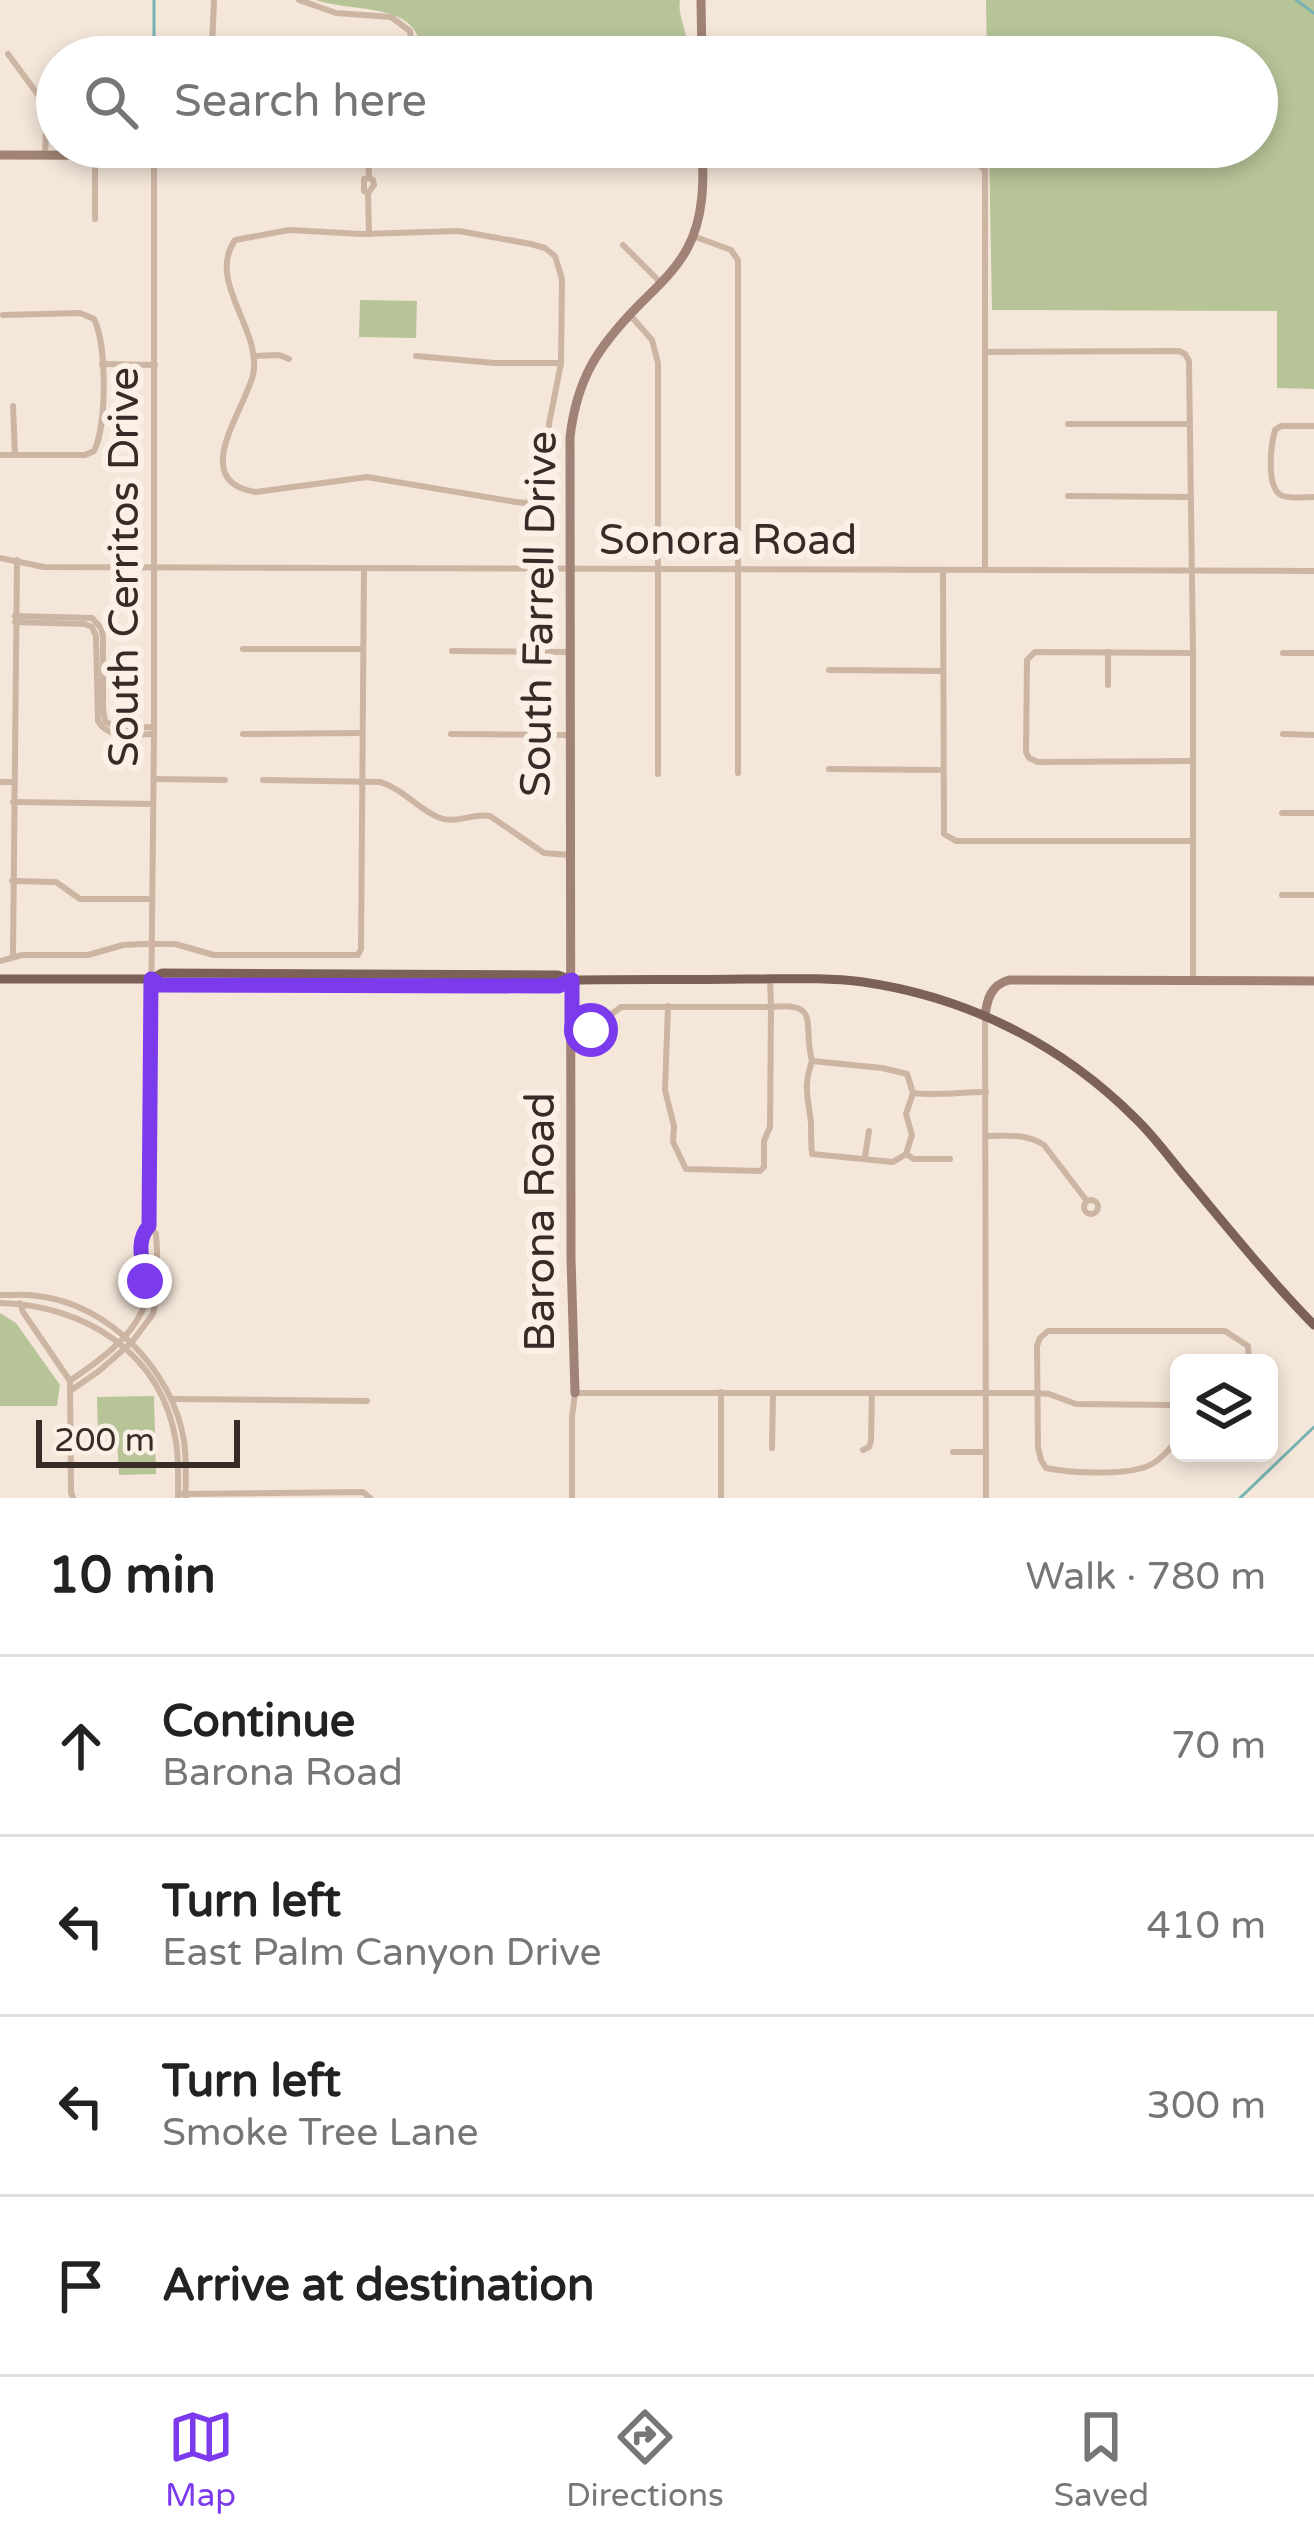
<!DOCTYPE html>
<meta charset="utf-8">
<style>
body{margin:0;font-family:"Varela Round",sans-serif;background:#f6f6f6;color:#222}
.controls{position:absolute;right:36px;bottom:36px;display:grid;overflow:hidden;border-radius:18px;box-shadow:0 6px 18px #0003}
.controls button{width:108px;height:108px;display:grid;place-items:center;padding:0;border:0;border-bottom:3px solid #e0e0e0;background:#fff;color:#222;font:60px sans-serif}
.scale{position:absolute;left:36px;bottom:30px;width:204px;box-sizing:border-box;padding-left:12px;border:6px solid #372b27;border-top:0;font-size:33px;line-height:42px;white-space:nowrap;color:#372b27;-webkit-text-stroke:9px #fbf0e6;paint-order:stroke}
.stop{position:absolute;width:36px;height:36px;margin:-27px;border:9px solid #7c3aed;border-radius:50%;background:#fff}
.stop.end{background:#7c3aed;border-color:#fff;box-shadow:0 3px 12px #0008}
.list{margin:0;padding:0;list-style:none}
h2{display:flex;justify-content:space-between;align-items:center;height:156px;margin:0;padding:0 48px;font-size:51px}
h2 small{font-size:39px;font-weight:400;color:#767676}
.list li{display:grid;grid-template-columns:78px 1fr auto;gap:36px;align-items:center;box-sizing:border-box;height:180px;padding:0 48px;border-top:3px solid #e0e0e0}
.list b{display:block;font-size:45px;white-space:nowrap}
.list p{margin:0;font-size:39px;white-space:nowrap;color:#767676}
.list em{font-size:39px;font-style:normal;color:#767676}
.icon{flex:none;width:66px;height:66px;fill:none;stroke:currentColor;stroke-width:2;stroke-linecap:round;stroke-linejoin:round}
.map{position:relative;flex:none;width:1314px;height:1498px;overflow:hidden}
.search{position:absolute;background:#fff;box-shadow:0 6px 18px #0003;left:36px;right:36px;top:36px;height:132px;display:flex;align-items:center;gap:30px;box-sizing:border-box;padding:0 42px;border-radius:66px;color:#767676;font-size:45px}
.sheet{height:876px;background:#fff}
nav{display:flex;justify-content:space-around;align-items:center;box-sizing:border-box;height:168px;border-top:3px solid #e0e0e0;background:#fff;font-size:33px;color:#767676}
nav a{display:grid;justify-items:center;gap:6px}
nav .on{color:#7c3aed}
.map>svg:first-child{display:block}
.green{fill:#b7c498}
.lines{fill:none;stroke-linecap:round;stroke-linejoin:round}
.stream{stroke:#76b3b2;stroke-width:3}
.street{stroke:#cdb5a4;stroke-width:6}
.secondary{stroke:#a08376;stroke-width:9}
.primary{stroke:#7b6156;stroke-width:9}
.route{stroke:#7c3aed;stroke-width:15}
.labels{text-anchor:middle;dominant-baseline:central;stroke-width:12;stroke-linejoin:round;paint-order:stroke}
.street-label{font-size:42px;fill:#372b27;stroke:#fbf0e6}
</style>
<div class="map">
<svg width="1314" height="1498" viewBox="0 0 1314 1498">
<rect width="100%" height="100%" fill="#f4e6d9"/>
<g class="green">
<path d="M 316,0 L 680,0 C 677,17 688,31 688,50 L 665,45 L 649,54 L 624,54 L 609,57 L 421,57 C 423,0 357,14 316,0 Z"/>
<path d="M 986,0 L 1314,0 L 1314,389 L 1277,388 L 1277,311 L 992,310 L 989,147 L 1257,147 L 1257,57 L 987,57 Z"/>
<path d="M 360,300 L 417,301 L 416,338 L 359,337 Z"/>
<path d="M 0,1313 L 16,1323 L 60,1385 L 57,1406 L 0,1406 Z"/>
<path d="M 154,1396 L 156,1474 L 119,1475 L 117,1436 L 98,1436 L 97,1397 Z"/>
</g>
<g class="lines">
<g class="stream">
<path d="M 154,0 L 154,57"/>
<path d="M 1296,0 L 1314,13"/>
<path d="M 1240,1498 L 1314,1427"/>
</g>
<g class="street">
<path d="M 214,0 L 212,47 L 215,57"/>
<path d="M 299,0 L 336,13 L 391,17 L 410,31 L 413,57"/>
<path d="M 95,41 L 98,57"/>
<path d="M 8,54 L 47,107 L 45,156"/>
<path d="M 95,147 L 95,219"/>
<path d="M 368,147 L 369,178"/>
<path d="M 703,157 L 972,158 L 985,170 L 985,569"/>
<path d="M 368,193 L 374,185 L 373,180 L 369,178 L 364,179 L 364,191 L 368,193 L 369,234"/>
<path d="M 289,230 L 362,234 L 459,231 L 531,244 L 545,248 L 555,256 L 562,279 L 561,363 L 549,424 L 549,474 L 538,497 L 526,503 L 516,502 L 367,477 L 256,492 C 188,482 244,411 253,375 C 263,330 206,282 235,240 Z"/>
<path d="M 693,236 L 731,250 L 738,260 L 738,773"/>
<path d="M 623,245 L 661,283"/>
<path d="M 630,315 L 652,340 L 658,363 L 658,774"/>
<path d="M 986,352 L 1179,351 L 1185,354 L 1189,361 L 1193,653 L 1193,980"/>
<path d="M 254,356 L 279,355 L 289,359"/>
<path d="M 416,356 L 494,363 L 561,363"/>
<path d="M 102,364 L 155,365"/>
<path d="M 13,406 L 15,455"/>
<path d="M 1068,424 L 1190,424"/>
<path d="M 1314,426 L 1281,426 L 1275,430 C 1271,445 1265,490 1283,496 C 1292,499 1305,497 1314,497"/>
<path d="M 0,455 L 85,455 L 94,451 C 107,425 107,345 94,319 L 80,313 L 3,315"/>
<path d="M 1068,496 L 1190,497"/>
<path d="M 0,558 L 44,567 L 1314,571"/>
<path d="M 943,570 L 944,834 L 956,841 L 1193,841"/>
<path d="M 15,616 L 92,618 L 101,628 L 103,636 L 103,709 L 105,721 L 116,728 L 154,727"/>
<path d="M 15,622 L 85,624 L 92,627 L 96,636 L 98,721 C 109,740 134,734 154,734"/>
<path d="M 243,649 L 363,649"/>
<path d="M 452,651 L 569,652"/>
<path d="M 1193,653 L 1035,652 L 1027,660 L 1026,752 L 1029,758 L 1038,762 L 1193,761"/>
<path d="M 1283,653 L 1314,653"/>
<path d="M 829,670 L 943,671"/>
<path d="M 1108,685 L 1108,652"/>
<path d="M 243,734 L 362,733"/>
<path d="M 451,734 L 570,735"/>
<path d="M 1283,734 L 1314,735"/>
<path d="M 829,769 L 943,770"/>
<path d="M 154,779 L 225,780"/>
<path d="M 263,780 L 380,782 C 404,789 418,810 440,818 C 457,824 473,813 490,816 L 544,853 L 570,855"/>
<path d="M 0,782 L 13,782"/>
<path d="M 13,802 L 153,804"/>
<path d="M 1282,813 L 1314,813"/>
<path d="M 12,881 L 56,882 L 80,899 L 152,899"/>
<path d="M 1282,895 L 1314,895"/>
<path d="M 13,956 L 17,560"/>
<path d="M 0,961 L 22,955 L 88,955 L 123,945 L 142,944 L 175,944 L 214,955 L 358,955 L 361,949 L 364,568"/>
<path d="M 668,1006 L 665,1090 L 674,1126 L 673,1142 L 686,1169 L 760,1171 L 764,1167 L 764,1141 L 770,1127 L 771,1007 C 822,1002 802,1023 812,1061"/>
<path d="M 985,1016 L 986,1498"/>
<path d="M 572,1032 L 591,1030 L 621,1007 L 771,1007 L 770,979"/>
<path d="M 812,1061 L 882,1068 L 907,1074 L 913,1093 L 906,1114 L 912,1135 L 906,1154 L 893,1162 L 812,1154 C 811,1144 811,1133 811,1123 C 808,1097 803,1087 812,1061 Z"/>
<path d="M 913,1093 C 938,1096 961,1092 986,1092"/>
<path d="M 986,1136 C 1007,1136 1026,1133 1044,1145 L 1087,1201"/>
<path d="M 906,1154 L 914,1159 L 950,1159"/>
<path d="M 865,1157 L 869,1131"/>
<circle cx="1091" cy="1207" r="7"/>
<path d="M 0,1295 C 12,1295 26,1294 38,1296 C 109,1304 173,1371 184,1441 C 187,1459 185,1479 186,1498"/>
<path d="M 0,1303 C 85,1305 162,1353 176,1442 C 179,1460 178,1479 178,1498"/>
<path d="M 20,1303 L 23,1312 L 70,1381 L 71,1492 L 73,1498"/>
<path d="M 71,1380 C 96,1363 129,1340 142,1311 C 154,1284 128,1249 149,1226"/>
<path d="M 70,1391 L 99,1371 L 132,1342 L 153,1314 L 157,1294 L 157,1250 L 156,1234 L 149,1226 L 149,1212 L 154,734 L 154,157"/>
<path d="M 721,1392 L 721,1498"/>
<path d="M 173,1399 L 367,1401"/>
<path d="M 1179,1439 C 1168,1450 1158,1464 1142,1468 C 1120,1475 1069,1473 1046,1468 L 1041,1460 L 1038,1447 L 1037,1346 L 1040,1338 L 1048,1331 L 1225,1331 L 1248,1346 L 1249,1363"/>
<path d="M 772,1448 L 773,1393"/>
<path d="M 863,1450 L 869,1447 L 871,1441 L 872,1393"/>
<path d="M 953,1452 L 986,1452"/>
<path d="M 182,1494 L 363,1492 L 370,1498"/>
<path d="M 572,1498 L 572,1417 L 575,1393 L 1036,1393 L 1049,1394 L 1076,1404 L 1170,1405 L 1179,1407"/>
</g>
<g class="secondary">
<path d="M 701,0 L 702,57"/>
<path d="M 0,155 L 703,157"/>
<path d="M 985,1016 C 987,999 991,985 1009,980 L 1314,981"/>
<path d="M 575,1393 L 571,1258 L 570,437 C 577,378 598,347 638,306 C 656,288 675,271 687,249 C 704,218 704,181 702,147"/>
</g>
<g class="primary">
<path d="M 0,979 L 151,979 L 160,985 L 558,986 L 572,980"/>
<path d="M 151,979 L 162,973 L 558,975 L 572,980 C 629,979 687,980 745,979 C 784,979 824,977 863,982 C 967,997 1061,1044 1135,1118 C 1155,1137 1171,1160 1188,1180 C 1229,1229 1269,1279 1314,1325"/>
</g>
</g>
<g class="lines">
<path class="route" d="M 145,1281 C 143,1262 135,1241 149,1226 L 151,979 L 160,985 L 558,986 L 572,980 L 572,1032 L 591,1030"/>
</g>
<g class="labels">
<g class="street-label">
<text x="728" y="540">Sonora Road</text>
<text transform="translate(124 567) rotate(-90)">South Cerritos Drive</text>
<text transform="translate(539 614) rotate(-89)">South Farrell Drive</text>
<text transform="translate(540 1222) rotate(-90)">Barona Road</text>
</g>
</g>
</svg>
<div class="controls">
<button><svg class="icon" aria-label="layers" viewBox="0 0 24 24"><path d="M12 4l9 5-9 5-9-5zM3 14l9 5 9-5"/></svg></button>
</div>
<div class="scale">200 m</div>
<div class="stop" style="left:591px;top:1030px"></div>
<div class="stop end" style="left:145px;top:1281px"></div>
<div class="search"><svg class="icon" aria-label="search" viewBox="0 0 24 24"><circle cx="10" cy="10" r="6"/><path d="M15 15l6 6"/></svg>Search here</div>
</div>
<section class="sheet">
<h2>10 min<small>Walk · 780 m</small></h2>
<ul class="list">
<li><svg class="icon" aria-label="ahead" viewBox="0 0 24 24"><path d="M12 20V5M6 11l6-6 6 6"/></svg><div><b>Continue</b><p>Barona Road</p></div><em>70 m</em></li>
<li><svg class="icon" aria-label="left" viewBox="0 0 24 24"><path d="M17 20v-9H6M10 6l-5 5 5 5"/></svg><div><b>Turn left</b><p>East Palm Canyon Drive</p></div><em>410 m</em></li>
<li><svg class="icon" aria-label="left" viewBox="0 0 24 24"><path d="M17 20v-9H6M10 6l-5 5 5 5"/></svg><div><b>Turn left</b><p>Smoke Tree Lane</p></div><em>300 m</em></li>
<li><svg class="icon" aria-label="arrive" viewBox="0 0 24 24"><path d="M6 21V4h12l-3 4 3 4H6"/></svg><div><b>Arrive at destination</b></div></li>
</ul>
</section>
<nav>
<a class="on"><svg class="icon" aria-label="map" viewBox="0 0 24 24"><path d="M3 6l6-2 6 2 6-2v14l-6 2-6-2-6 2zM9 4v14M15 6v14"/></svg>Map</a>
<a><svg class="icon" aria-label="directions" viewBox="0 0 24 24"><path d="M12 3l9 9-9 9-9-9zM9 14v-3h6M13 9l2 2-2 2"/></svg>Directions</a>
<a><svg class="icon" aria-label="saved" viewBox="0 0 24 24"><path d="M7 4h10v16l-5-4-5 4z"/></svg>Saved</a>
</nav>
